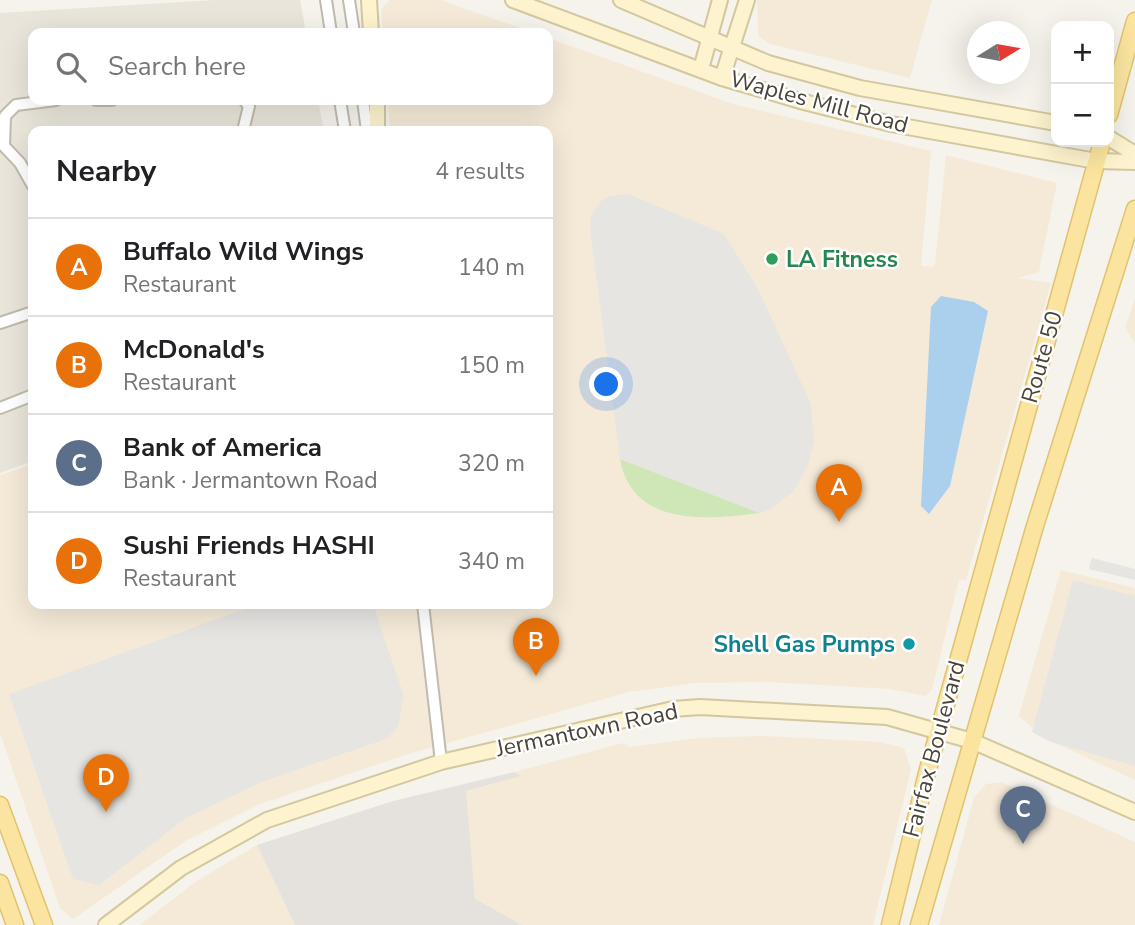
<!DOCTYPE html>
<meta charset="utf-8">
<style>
body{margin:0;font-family:"Nunito Sans",sans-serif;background:#f2f2f2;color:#202124}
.controls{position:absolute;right:21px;top:21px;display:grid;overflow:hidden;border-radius:14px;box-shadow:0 7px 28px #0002}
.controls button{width:63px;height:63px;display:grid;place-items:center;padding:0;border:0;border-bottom:2px solid #e0e0e0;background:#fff;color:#202124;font:35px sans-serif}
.compass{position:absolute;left:967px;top:21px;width:63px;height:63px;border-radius:50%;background:#fff;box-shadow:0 7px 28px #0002;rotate:79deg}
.you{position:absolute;left:607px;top:385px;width:24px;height:24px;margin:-18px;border:5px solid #fff;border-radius:50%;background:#1a73e8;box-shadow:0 0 0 10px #1a73e833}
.badge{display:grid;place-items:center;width:46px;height:46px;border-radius:50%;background:#b45309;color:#fff;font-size:23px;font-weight:700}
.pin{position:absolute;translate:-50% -58px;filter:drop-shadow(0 2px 4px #0008)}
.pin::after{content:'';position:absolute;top:37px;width:24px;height:21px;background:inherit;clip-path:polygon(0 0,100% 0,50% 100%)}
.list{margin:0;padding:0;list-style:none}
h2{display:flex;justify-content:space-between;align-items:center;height:91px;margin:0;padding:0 28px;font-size:30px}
h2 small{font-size:23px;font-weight:400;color:#757577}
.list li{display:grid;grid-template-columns:46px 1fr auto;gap:21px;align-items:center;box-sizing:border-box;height:98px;padding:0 28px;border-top:2px solid #e0e0e0}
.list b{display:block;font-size:26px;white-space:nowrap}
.list p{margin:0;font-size:23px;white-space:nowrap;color:#757577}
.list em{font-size:23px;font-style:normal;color:#757577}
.icon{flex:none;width:38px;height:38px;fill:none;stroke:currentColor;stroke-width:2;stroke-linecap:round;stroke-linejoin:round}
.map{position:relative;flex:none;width:1135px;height:925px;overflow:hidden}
.search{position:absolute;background:#fff;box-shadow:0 7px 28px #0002;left:28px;top:28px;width:525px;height:77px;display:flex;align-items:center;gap:18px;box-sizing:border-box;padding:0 24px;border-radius:14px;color:#757577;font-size:26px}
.panel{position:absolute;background:#fff;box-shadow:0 7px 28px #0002;left:28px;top:126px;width:525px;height:483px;border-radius:14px}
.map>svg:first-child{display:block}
.residential{fill:#e9e5da}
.commercial{fill:#f5ead8}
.industrial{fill:#e5e2dd}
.green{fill:#cfe7b6}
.parking{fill:#e7e5e2}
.water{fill:#abd0ee}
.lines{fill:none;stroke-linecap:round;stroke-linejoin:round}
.street-casing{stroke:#c0bbae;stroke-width:14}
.secondary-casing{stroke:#d3c79d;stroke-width:18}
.primary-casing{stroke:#e0c36f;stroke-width:19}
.street{stroke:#fff;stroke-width:10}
.secondary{stroke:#fdf3ce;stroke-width:14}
.primary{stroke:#fae49f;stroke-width:16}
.leisure-dot{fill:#2e9e5b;stroke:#fff;stroke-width:2.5}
.culture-dot{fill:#0f9aa8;stroke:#fff;stroke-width:2.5}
.labels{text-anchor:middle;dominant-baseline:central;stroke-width:5;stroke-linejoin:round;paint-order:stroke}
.street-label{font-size:23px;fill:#494439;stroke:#fff}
.leisure-label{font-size:23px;font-weight:bold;fill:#27864d;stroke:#fff;text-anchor:start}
.culture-label{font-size:23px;font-weight:bold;fill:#0d838f;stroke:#fff;text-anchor:end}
</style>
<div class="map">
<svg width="1135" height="925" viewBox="0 0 1135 925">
<rect width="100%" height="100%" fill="#f5f3eb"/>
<path class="residential" d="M 215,0 L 300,0 L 306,33 L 33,33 L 33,100 L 318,100 L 324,131 L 33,131 L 33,461 L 0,473 L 0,13 Z"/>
<g class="commercial">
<path d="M 390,0 L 440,0 L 534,33 L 383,33 L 381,9 Z"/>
<path d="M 757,0 L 932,0 L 910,78 L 770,44 L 758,36 Z"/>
<path d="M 548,38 L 733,104 L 931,151 L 921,266 L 934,267 L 935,264 L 946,155 L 1057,183 L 1039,272 L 1018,278 L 1051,283 L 966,580 L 959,580 L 932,689 L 926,696 L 890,689 L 768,682 L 695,683 L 629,692 L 408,754 L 260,804 L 187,840 L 73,919 L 60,908 L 0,733 L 0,475 L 33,464 L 33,604 L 548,604 L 548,131 L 390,131 L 388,100 L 548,100 Z"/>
<path d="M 1135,298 L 1135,343 L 1125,328 Z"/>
<path d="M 1061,570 L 1135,588 L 1135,780 L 1043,737 L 1019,716 Z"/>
<path d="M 764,736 L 879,742 L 904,748 L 911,770 L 873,925 L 522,925 L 475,900 L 465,791 L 520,776 L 514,772 L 623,743 L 630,747 L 696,738 Z"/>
<path d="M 1001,782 L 1135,842 L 1135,925 L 939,925 L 974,798 L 986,784 Z"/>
<path d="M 257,845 L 295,925 L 140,925 L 195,882 Z"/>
</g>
<path class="industrial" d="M 514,772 L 521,776 L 466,791 L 475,899 L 522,925 L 295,925 L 257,845 L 393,801 Z"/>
<path class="green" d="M 620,459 L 760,513 C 707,520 632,527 620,459 Z"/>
<g class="parking">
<path d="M 629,194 L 724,234 L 759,291 L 811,404 L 814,442 L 808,465 L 794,491 L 771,509 L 760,513 L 620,459 L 590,229 L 591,216 L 601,201 L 610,196 Z"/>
<path d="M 1092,558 L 1135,569 L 1135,580 L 1089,569 Z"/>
<path d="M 1073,580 L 1135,596 L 1135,766 L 1051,742 L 1032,732 Z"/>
<path d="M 259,604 L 373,604 L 404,696 L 398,727 L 386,739 L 264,781 L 186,818 L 99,885 L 73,879 L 9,694 Z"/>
</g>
<path class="water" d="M 941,296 L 974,302 L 988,311 L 950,486 L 929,514 L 921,506 L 931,307 Z"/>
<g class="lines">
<g class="street-casing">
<g id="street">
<path d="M 326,0 L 331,33"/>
<path d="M 349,0 L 354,33"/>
<path d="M 96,100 L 112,100"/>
<path d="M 340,100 L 345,131"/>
<path d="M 363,100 L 367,131"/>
<path d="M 243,131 L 249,106 L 244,100"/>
<path d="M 33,186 L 20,163 L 4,146 L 5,116 L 16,105 L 56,100"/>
<path d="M 0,323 L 33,312"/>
<path d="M 0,408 L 33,395"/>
<path d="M 423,604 L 441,762"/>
</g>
</g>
<g class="secondary-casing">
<g id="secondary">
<path d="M 369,0 L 371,33"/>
<path d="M 513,0 L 722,78 L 804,102 L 891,124 L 1096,161 L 1135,162"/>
<path d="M 621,0 L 768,63 L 860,88 L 1056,123"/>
<path d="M 701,69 L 720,0"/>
<path d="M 722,78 L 747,0"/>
<path d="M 377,131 L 377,100"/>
<path d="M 1109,138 L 1135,154"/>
<path d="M 106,925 L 181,868 L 267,820 L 441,762 L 673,709 L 700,707 L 887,717 L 972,741 L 1135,812"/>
</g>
</g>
<g class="primary-casing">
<g id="primary">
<path d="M 1109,115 L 1135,21"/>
<path d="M 0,805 L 44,925"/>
<path d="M 0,883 L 15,925"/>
<path d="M 890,925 L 927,773 L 1102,142"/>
<path d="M 919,925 L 1035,526 L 1135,209"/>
</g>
</g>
<use href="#street" class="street"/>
<use href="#secondary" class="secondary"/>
<use href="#primary" class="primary"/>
</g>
<circle class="leisure-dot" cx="772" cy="259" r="7"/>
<circle class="culture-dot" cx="909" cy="644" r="7"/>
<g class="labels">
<g class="street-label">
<text transform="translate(819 102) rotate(15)">Waples Mill Road</text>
<text transform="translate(1042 357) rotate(-74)">Route 50</text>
<text transform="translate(587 730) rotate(-12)">Jermantown Road</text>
<text transform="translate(934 749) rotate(-75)">Fairfax Boulevard</text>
</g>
<g class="leisure-label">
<text x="786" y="259">LA Fitness</text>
</g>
<g class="culture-label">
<text x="895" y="644">Shell Gas Pumps</text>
</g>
</g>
</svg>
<div class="controls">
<button>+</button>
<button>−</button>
</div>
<svg class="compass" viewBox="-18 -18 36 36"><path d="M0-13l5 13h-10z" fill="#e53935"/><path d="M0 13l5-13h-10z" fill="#757577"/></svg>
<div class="you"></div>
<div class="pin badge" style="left:839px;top:522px;background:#e8710a">A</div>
<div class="pin badge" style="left:536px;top:676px;background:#e8710a">B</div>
<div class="pin badge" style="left:1023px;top:844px;background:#5c6f8a">C</div>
<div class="pin badge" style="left:106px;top:812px;background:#e8710a">D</div>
<div class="search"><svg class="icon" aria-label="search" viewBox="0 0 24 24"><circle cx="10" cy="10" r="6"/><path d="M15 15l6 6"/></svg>Search here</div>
<section class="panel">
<h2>Nearby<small>4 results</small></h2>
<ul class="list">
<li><span class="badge" style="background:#e8710a">A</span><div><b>Buffalo Wild Wings</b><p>Restaurant</p></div><em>140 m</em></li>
<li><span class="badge" style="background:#e8710a">B</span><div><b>McDonald's</b><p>Restaurant</p></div><em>150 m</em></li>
<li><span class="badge" style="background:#5c6f8a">C</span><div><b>Bank of America</b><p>Bank · Jermantown Road</p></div><em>320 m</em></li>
<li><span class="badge" style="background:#e8710a">D</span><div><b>Sushi Friends HASHI</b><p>Restaurant</p></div><em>340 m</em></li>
</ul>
</section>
</div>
